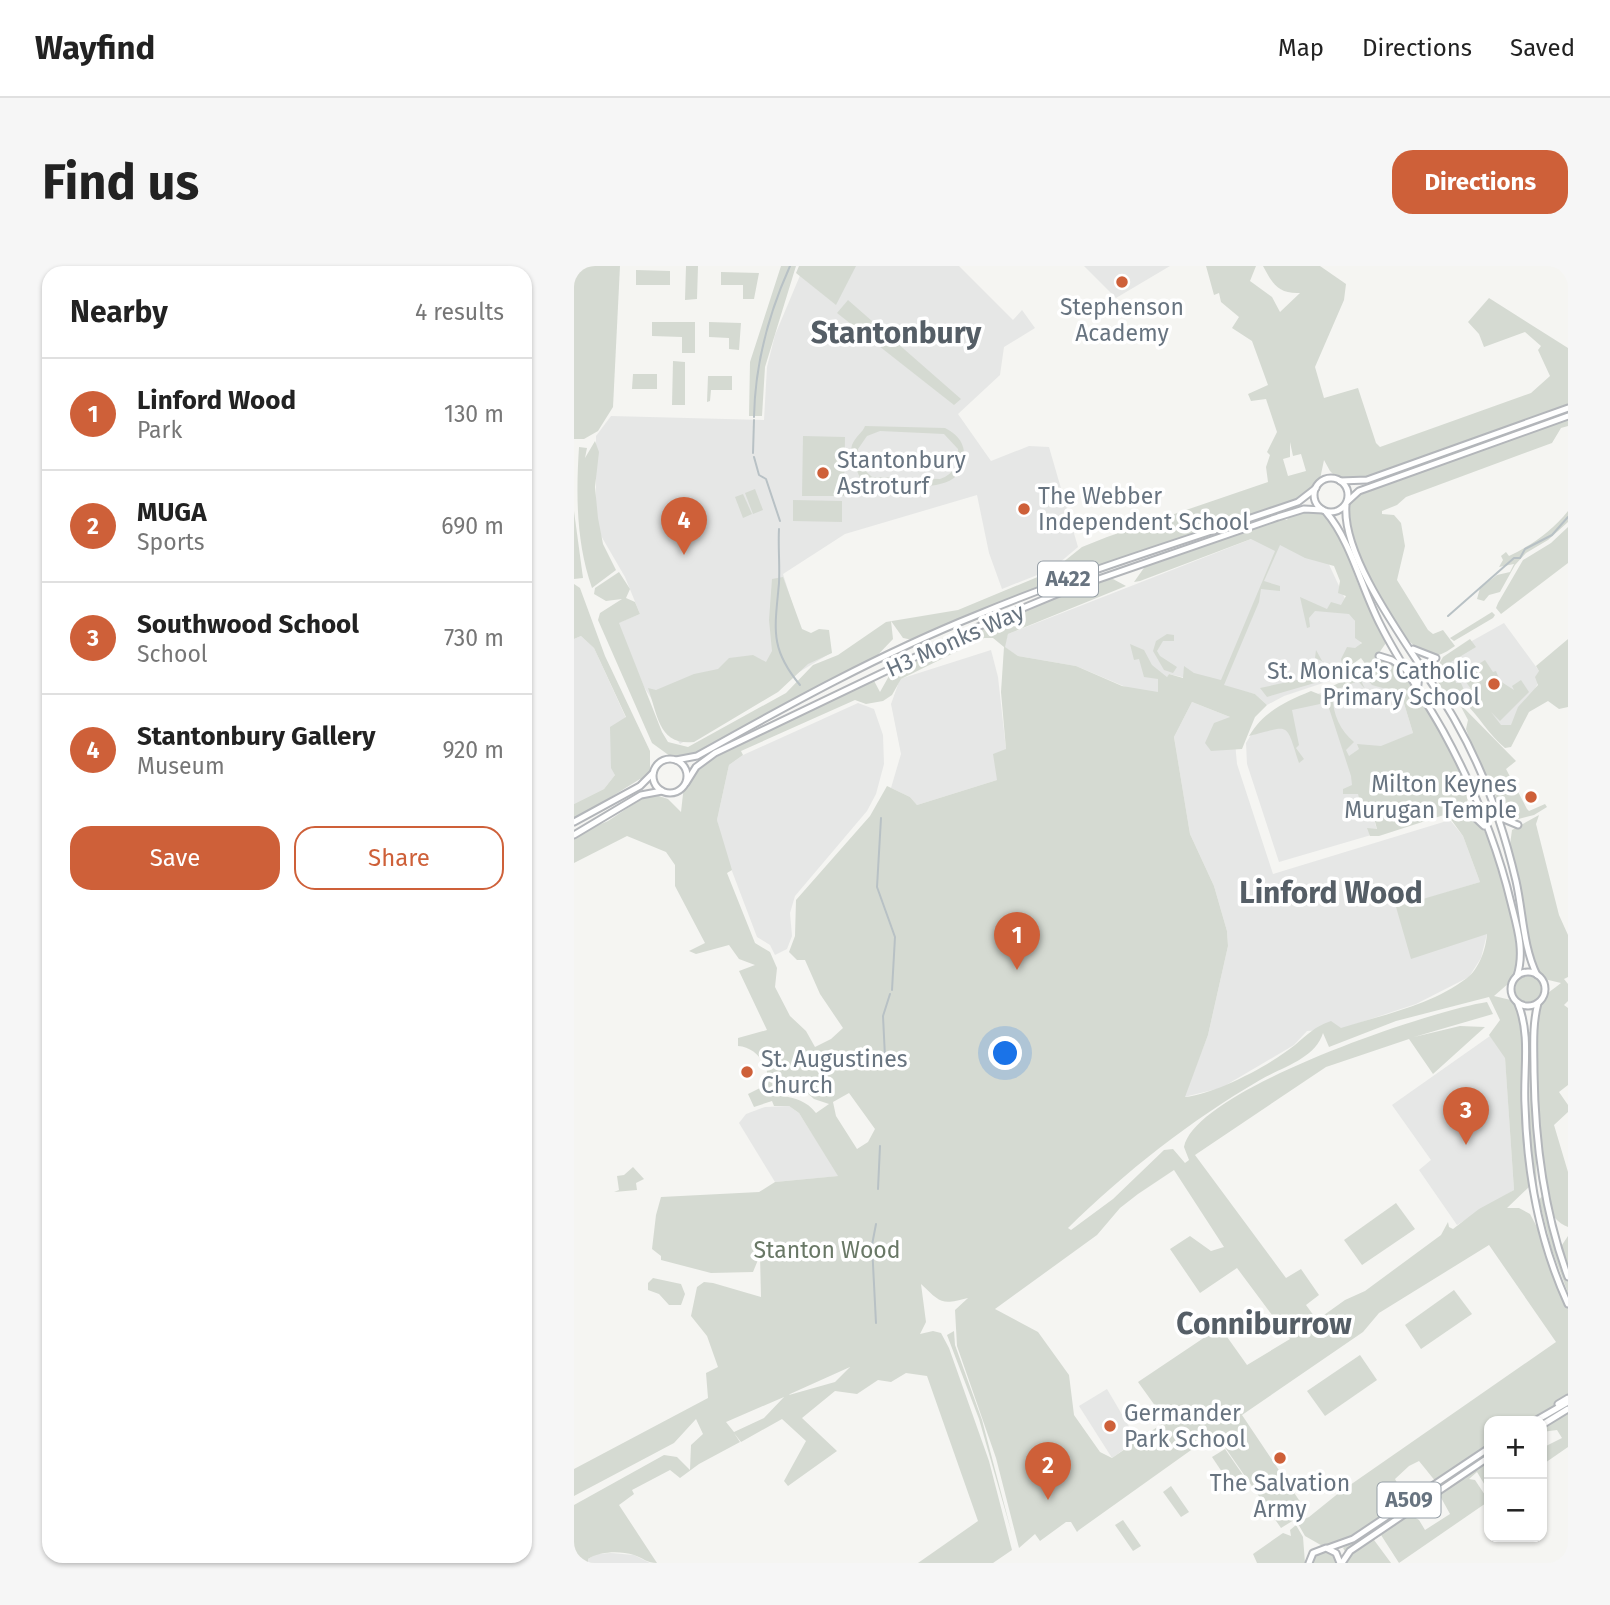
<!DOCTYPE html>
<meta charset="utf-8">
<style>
body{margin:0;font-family:"Fira Sans",sans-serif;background:#f6f6f6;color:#222}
.controls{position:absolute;right:21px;bottom:21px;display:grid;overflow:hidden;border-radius:14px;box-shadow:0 2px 5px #0004}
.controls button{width:63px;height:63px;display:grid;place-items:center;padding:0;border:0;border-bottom:2px solid #e0e0e0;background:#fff;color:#222;font:35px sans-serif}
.you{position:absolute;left:432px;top:788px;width:24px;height:24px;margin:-18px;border:5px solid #fff;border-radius:50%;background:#1a73e8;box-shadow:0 0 0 10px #1a73e833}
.badge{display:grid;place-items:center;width:46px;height:46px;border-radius:50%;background:#ce6039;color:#fff;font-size:23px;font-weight:700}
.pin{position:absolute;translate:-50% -58px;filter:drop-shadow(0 2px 4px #0008)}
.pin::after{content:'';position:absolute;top:37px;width:24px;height:21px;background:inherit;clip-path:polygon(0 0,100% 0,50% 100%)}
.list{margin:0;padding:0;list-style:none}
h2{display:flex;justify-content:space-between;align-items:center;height:91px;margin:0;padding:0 28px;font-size:30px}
h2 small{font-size:23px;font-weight:400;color:#767676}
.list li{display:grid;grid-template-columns:46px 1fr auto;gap:21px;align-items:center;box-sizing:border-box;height:112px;padding:0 28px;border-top:2px solid #e0e0e0}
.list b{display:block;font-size:26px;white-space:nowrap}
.list p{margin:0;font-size:23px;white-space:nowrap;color:#767676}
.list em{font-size:23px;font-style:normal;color:#767676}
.actions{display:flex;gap:14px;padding:21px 28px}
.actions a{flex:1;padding:16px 0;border:2px solid #ce6039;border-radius:21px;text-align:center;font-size:24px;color:#ce6039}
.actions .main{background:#ce6039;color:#fff}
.map{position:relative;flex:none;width:994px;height:1297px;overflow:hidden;border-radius:21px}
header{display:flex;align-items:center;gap:42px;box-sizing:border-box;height:98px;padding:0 35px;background:#fff;border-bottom:2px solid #e0e0e0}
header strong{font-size:33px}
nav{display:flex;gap:38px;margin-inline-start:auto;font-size:24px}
.intro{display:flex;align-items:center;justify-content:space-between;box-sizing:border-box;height:168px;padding:0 42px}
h1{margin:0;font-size:49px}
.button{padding:18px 32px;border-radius:21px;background:#ce6039;color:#fff;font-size:24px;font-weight:700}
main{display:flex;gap:42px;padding:0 42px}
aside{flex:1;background:#fff;border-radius:21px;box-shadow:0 2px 5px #0004}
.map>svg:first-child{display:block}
.built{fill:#e6e7e6}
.green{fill:#d5dad2;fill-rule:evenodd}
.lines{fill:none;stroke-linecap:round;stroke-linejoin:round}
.stream{stroke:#b8c1c5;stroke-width:2}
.major-casing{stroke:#b3b6ba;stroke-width:9}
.major{stroke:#fff;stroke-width:5}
.poi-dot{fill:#ce6039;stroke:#fff;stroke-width:2.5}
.labels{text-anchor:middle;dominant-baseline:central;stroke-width:7;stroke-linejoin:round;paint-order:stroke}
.shield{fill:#fff;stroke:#959ea6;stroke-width:2}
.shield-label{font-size:21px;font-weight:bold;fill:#687480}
.poi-label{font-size:23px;fill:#687480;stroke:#fff;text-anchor:start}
.street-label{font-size:23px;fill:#687480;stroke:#fff}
.park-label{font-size:23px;fill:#697866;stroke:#fff}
.district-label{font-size:30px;font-weight:bold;fill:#555e66;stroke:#fff}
</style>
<header>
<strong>Wayfind</strong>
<nav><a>Map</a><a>Directions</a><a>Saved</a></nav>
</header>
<div class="intro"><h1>Find us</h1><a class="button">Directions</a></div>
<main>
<aside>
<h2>Nearby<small>4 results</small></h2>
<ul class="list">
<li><span class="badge">1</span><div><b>Linford Wood</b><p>Park</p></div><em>130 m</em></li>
<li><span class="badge">2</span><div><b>MUGA</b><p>Sports</p></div><em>690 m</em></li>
<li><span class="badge">3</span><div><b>Southwood School</b><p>School</p></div><em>730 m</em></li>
<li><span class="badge">4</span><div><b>Stantonbury Gallery</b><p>Museum</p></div><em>920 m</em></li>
</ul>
<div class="actions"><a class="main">Save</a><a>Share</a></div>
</aside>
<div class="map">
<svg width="994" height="1297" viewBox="0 0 994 1297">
<rect width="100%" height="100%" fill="#f5f5f2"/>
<g class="built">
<path d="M 230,0 L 385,0 L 439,54 L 448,44 L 461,62 L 430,81 L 426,109 L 384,148 L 417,195 L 455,180 L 475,181 L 504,281 L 478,303 L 428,323 L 415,287 L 403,229 L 271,268 L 209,308 L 228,368 L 255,388 L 106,478 L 70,421 L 44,357 L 66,348 L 51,311 L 26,268 L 22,247 L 22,170 L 37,150 L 190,154 L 193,101 L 201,69 Z"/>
<path d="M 510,0 L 596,0 L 542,32 Z"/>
<path d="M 685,270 L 725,285 L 751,290 L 780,352 L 788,382 L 776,391 L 764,412 L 710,430 L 693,439 L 681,428 L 595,408 L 584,427 L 554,422 L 502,400 L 444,390 L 430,381 L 434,368 Z"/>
<path d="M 930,357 L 968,409 L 932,480 L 890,429 L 879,427 L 871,390 Z"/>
<path d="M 7,370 L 20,382 L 52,452 L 41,509 L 30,523 L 0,538 L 0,373 Z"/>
<path d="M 417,384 L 424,411 L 432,483 L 423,514 L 343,539 L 336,531 L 317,522 L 327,488 L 317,438 L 326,413 Z"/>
<path d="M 801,406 L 829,434 L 839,467 L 783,497 L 804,567 L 705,596 L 673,498 L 672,477 L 680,464 L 728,434 Z"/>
<path d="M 618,436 L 666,455 L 661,476 L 663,498 L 699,608 L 876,554 L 889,570 L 906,616 L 822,642 L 913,668 L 907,692 L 895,711 L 842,738 L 767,763 L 733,765 L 720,779 L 647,822 L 610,831 L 634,769 L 654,680 L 653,665 L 640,620 L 616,568 L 600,471 Z"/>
<path d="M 284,437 L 300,443 L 309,469 L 310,498 L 302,528 L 293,545 L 221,630 L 216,647 L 218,670 L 213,683 L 201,689 L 196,679 L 183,671 L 150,584 L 143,554 L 155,499 L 169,489 Z"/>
<path d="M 916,770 L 931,791 L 940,924 L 883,959 L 845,904 L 857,894 L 818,839 Z"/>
<path d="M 215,840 L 225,847 L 265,910 L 201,916 L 165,857 L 172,848 L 191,841 Z"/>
<path d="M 533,1123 L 563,1174 L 538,1192 L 505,1140 Z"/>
<path d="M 37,1287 L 60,1289 L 76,1297 L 14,1297 L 14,1293 L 22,1288 Z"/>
</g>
<g class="green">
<path d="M 0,0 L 46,0 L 39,141 L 24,165 L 10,173 L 0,173 Z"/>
<path d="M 112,0 L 124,0 L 123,33 L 111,34 Z"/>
<path d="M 207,0 L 222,0 L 191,101 L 188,150 L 175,150 L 176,96 Z"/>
<path d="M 225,0 L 282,0 L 262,39 L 222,7 Z"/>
<path d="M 632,0 L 682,0 L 676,15 L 698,31 L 706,46 L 726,27 C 705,28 699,19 689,0 L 746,0 L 772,18 L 770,34 L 741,101 L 750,132 L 784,122 L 802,177 L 806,181 L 957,127 L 976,110 L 964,84 L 967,80 L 951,66 L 910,81 L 905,68 L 894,56 L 915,32 L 994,82 L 994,142 L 799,211 L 766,215 L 756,205 L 750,194 L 745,218 L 724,236 L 610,272 L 339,374 L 329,372 L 317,355 L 319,373 L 299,394 L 123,490 L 100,493 L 78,477 L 24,354 L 26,347 L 48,333 L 32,335 L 20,328 L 21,322 L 45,306 L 56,323 L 52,332 L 61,336 L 66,348 L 45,357 L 88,466 L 94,476 L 114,481 L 212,427 L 239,399 L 264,389 L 312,356 L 384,344 L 478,305 L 508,281 L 533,271 L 694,216 L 692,201 L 696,189 L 693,186 L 703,166 L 692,133 L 677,135 L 674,128 L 694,119 L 678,75 L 658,62 L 665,51 L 647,36 L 645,27 L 640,29 ZM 716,176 L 719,190 L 727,188 L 732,205 L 714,210 L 709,193 L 716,191 Z"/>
<path d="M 62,4 L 96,5 L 96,19 L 62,19 Z"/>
<path d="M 147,6 L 185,7 L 180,33 L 169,33 L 169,19 L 147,19 Z"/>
<path d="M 274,34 L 387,133 L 380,139 L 263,47 Z"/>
<path d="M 78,56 L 121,56 L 121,87 L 108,87 L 108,71 L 78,70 Z"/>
<path d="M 135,56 L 167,57 L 165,84 L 155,83 L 155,72 L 135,71 Z"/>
<path d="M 99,95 L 111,96 L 111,139 L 98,139 Z"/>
<path d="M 59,108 L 83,108 L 83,123 L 58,123 Z"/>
<path d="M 134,110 L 158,110 L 158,124 L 137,124 L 136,135 L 133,136 Z"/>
<path d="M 994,150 L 994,160 L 987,162 L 978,177 L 832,231 L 823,239 L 808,245 L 808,248 L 820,249 L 827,257 L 831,280 L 823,314 L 854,364 L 859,368 L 869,364 L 881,380 C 871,387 862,393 851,387 C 823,375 782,293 773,264 C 769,251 772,239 779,229 Z"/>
<path d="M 291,160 L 371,162 C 381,167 389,174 390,186 C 397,234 316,219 287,219 C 287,204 273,197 278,179 C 281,171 289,166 291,160 ZM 306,165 L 370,168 L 384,183 C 386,198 380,208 366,213 L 298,211 L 286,200 L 284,183 L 293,170 Z"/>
<path d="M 229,170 L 271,171 L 270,230 L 228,230 Z"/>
<path d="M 21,175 L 25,186 L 21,221 L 24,252 L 29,278 L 42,304 L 18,322 C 2,276 2,229 5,181 L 13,182 L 11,192 Z"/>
<path d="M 181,223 L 189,244 L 179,248 L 171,227 Z"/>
<path d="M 169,228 L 178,248 L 169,252 L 161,231 Z"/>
<path d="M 219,234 L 268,235 L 268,256 L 219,255 Z"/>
<path d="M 726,244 L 752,246 L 771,280 L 784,318 L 812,377 L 800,394 L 818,395 L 824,401 L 868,463 L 896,526 L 892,539 L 882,545 L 896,549 L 908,561 L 923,588 L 946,675 L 943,710 L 920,730 L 941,735 L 950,752 L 956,920 L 933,942 L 945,942 L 956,948 L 972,978 L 994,1038 L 994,1132 L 961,1155 L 915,1155 L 915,1182 L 862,1216 L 845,1195 L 835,1200 L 821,1213 L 833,1235 L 779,1273 L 752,1282 L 731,1270 L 723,1256 L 735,1251 L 766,1226 L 982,1076 L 915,979 L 805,1047 L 789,1066 L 668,1149 L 733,1246 L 707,1262 L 641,1167 L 505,1264 L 503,1266 L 497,1256 L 492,1256 L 466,1275 L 461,1268 L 445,1282 L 422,1192 L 383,1080 L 381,1044 L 394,1032 C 367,1039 367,1037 347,1018 L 352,1056 L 346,1068 L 359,1065 L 367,1067 L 375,1082 L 415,1195 L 438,1284 L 419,1297 L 344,1297 L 404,1255 L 353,1110 L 332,1107 L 317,1116 L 304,1114 L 283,1128 L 261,1125 L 228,1152 L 263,1185 L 214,1220 L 210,1215 L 232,1175 L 208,1153 L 167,1176 L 160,1167 L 166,1176 L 125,1198 L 106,1212 L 96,1204 L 58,1224 L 60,1228 L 45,1239 L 83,1297 C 73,1297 69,1292 60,1289 C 46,1285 27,1285 14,1293 L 14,1297 L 0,1297 L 0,1239 L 90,1189 L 103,1191 L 116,1204 L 117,1179 L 129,1168 L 122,1153 L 100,1177 L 0,1230 L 0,1203 L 134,1132 L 132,1107 L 144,1101 L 133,1070 L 117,1050 L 123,1021 L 130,1016 L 139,1017 L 187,1031 L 186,989 L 179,1006 L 137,1007 L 87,994 L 87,990 L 78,983 L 82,949 L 87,931 L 185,926 L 201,916 L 264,910 L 225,847 L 215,840 L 200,840 L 198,835 L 180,841 L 174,828 L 194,818 C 196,801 183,781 164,780 L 164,772 L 193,764 L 165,705 L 181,699 L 165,693 L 155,679 L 122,688 L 115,685 L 131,677 L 101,620 L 101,599 L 92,586 L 53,570 L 0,597 L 0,569 L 34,555 L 70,531 L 82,529 L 94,533 L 107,546 L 110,519 L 128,495 L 138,494 L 141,487 L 298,411 L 306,426 L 320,401 L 406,360 L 525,314 L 539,313 L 552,320 L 434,368 L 431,381 L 444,390 L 502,400 L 548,420 L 584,426 L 584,413 L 570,411 L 565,393 L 560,394 L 556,378 L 570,384 L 578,399 L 593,411 L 595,408 L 609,412 L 610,400 L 620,407 L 647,414 L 701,285 L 677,273 L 566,315 L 560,316 L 572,299 L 704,251 L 713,254 L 717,246 ZM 706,279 L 731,292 L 760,300 L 766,315 L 764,327 L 772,330 L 767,339 L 757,336 L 753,343 L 726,331 L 733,362 L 736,361 L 735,352 L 741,345 L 775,348 L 781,355 L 781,372 L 788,377 L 781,382 L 773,381 L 767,393 L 769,400 L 776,400 L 787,392 L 792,399 L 800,394 L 803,398 L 787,406 L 798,419 L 812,423 L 820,436 L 829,434 L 839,467 L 807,480 L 783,478 L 785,483 L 775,490 L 772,484 L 780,476 C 765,464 757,444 759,425 L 784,415 L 791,423 L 784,408 L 750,424 L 751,430 L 777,510 L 778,519 L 769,523 L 769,528 L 784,528 L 789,546 L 796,554 L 800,552 L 803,563 L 793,562 L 796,570 L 805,570 L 873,548 L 889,570 L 906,616 L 822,641 L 837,693 L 913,668 C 912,683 905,703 893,712 C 858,739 808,749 767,762 L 757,755 C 740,761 734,768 721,779 C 696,799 642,828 611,831 L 634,769 L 654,680 L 653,665 L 640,620 L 616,568 L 600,471 L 618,436 L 656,451 L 640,457 L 631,477 L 637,485 L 668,483 L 681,451 L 693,439 L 681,428 L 650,419 L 685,336 L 687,323 L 706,325 L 706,320 L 690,315 ZM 410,372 L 419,372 L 430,381 L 427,426 L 432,483 L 419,488 L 423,514 L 343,539 L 336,531 L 313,520 L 296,550 L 222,634 L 221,670 L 215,686 L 223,694 L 231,694 L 246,728 L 269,762 L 257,773 L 241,781 L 232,765 L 216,750 L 201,721 L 203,702 L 196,686 L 181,677 L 153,607 L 158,604 L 143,554 L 155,499 L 169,489 L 167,485 L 281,434 L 292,438 L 309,435 L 318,429 L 327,413 ZM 915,731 L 926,754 L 915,769 L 931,792 L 940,924 L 905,943 L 879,963 L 875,961 L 874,956 L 867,969 L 791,1025 L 771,1034 L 743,1054 L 732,1039 L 745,1029 L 727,1003 L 712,1012 L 621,889 L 752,801 L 835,773 L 859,808 L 911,761 L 886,760 L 840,771 L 919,748 L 913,736 C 859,744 621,823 610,881 L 615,894 L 611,897 L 599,883 L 590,884 L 539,933 L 497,964 L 494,962 C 551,906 617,854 686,814 C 708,801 741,793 749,767 L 755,781 L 822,755 ZM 224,819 L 240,833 L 255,838 L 242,847 C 233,835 221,832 208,830 ZM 275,827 L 301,863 L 294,876 L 283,883 L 262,850 L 259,836 ZM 600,904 L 650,981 L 637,985 L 616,970 L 596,983 L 626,1027 L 663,1002 L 716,1073 L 673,1099 L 646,1061 L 564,1116 L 592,1155 L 538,1192 L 526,1186 L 500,1149 L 495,1109 L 464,1066 L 421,1043 L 523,969 L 546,942 L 564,928 ZM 276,1101 L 261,1116 L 215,1129 L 216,1128 ZM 210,1131 L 190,1152 L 160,1166 L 152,1156 Z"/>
<path d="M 0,245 L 9,312 L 0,313 Z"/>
<path d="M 994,245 L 994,256 L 974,274 L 952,287 L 941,299 L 926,326 L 915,329 L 910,335 L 903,333 L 906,322 L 923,309 L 936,306 L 940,298 L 925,301 L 929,294 L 927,290 L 932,286 L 935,290 C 958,279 978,265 994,245 Z"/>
<path d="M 994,261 L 994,297 L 927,348 L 922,342 L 924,337 L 949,294 L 977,277 Z"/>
<path d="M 209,311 L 228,363 L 237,367 L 245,363 L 255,364 L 258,387 L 234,398 L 204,426 L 120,476 C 85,480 84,450 74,422 L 82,424 L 120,408 L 144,403 L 155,392 L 179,389 L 192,396 L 198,385 L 195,354 L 198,313 Z"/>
<path d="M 0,318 L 6,322 L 31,390 L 76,485 L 76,506 L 69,515 L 66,513 L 0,554 L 0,538 L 30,523 L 41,509 L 37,502 L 36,461 L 52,451 L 20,382 L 7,370 L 0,373 Z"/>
<path d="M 918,346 L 921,349 L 919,352 L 880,375 L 876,372 Z"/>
<path d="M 593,368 L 600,369 L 600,375 L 589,375 L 583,385 L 586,390 L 603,401 L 599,407 L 590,404 L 579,385 L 582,375 Z"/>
<path d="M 896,373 L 902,381 L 877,396 L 882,417 L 887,417 L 890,424 L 897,423 L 887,409 L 911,394 L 919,406 L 922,405 L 926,415 L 940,424 L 938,420 L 947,414 L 955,426 L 926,455 L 917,446 L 927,459 L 937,459 L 944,441 L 964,419 L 961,411 L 965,405 L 962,400 L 994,373 L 994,441 L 985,443 L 974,435 L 955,446 L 937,481 L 931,482 C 915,469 905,450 890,436 C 878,424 870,434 860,407 L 869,391 Z"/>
<path d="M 742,384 L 756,409 L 751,414 L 693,431 L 686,422 L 732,412 L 736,405 L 745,407 L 750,396 L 741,392 Z"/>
<path d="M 737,425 L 747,429 L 746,438 L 718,444 L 725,479 L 722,482 L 730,493 L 725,497 C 711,454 717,460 675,470 C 690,445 711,436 737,425 Z"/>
<path d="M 885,437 L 942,495 L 932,503 L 953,543 L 955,545 L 971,538 L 973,541 L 960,549 L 937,555 L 927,542 L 896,474 L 892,463 L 894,454 Z"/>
<path d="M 965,549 L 962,558 L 985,649 L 994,669 L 994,711 L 990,713 L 994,718 L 994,735 L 990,739 L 994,742 L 994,819 L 985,826 L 994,839 L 994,846 L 980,859 L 994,906 L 994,961 C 983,957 978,949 973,938 C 962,912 953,764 964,739 C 967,730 980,723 987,717 L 966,712 L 957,696 L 935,586 L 938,564 Z"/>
<circle cx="954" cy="723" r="13"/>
<path d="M 955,766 L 958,766 L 963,926 L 956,870 Z"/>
<path d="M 59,901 L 70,913 L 62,917 L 63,924 L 40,926 L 45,924 L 43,910 L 50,909 Z"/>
<path d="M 969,929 L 986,982 L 994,970 L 994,1027 L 978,984 L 965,934 Z"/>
<path d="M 822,937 L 841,963 L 788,999 L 770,974 Z"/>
<path d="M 79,1012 L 107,1018 L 111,1028 L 107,1039 L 95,1039 L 85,1028 L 74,1024 L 74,1017 Z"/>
<path d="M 880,1024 L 898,1048 L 847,1083 L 831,1059 Z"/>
<path d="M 380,1065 L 381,1079 L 408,1154 L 438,1268 L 405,1153 L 373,1069 Z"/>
<path d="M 786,1089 L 803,1114 L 751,1150 L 733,1125 Z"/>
<path d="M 994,1147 L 994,1181 L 968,1199 L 968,1182 L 988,1172 L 983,1164 L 968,1166 L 968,1163 Z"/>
<path d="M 651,1183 L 669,1209 L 656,1218 L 638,1191 Z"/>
<path d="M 915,1186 L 915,1189 L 772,1287 L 769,1282 Z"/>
<path d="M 915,1194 L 915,1226 L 903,1206 L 895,1213 L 901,1214 L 915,1235 L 825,1297 L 807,1269 L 800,1274 L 817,1297 L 772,1297 L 782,1283 L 840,1244 L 841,1247 L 837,1249 L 845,1254 L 851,1264 L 876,1248 L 865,1228 Z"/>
<path d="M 597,1220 L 615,1246 L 607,1251 L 589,1226 Z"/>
<path d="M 549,1254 L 567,1280 L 559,1285 L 541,1259 Z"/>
<path d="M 722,1259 L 729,1271 L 731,1297 L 683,1297 L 679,1288 L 709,1267 L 717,1270 L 716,1264 Z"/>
<path d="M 753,1286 L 760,1290 L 762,1297 L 738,1297 L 741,1289 Z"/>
</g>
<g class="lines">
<g class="stream">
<path d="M 180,151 C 181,98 194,49 216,0"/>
<path d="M 179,187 L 180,154"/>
<path d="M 180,191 L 185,209 L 192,213 L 206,255"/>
<path d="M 205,263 C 204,281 206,299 205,317 C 201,362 195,382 226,419"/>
<path d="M 874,350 L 940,292 L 946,292 L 951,283 L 978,269 L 994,251"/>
<path d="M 307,552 L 303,621 L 321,671 L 318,724"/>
<path d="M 311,791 L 309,750 L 316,728"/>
<path d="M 304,923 L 306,880"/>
<path d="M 302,958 L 298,979 L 302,1057"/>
</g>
<g class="major-casing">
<g id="major">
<circle cx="757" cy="229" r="17"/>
<path d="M 766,215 L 793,214 L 994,142"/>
<path d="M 773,236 L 785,225 L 994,150"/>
<path d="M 772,239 C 767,300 852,401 882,456 C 910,505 929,560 942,615 C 949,646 949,681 963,709"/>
<path d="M 752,246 C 777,275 788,324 807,360 C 825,396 849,429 869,465 C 898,518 923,578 937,637 C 943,661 951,685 943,710"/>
<path d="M 839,383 L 862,392"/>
<path d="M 805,390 L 818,394 L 830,402"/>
<path d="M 844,419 L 845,403"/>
<circle cx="96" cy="510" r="17"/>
<path d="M 102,494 L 123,490 C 214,439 306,388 403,349 C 508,305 617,273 724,236 L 742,222"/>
<path d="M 112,517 L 122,501 L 141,487 L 406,360 L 490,325 L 704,251 L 730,243 L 749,244"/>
<path d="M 892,543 L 910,560"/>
<path d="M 922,543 L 932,554 L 944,559"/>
<path d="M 0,556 L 66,520 L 79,507"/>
<path d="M 0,569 L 67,529 L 88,525"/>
<circle cx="954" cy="723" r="17"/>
<path d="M 964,737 C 958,760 960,782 960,806 C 961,876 970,946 994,1011"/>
<path d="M 944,738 C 957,769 949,806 951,839 C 953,908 965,975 994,1038"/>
<path d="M 984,1138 L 994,1132"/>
<path d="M 961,1155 L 994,1136"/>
<path d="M 968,1159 L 994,1143"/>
<path d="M 754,1282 L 779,1273 L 915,1182"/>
<path d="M 735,1297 L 739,1287 L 752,1282 L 762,1287 L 766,1297"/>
<path d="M 768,1297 L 776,1285 L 915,1191"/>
</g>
</g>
<use href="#major" class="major"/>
</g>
<g class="poi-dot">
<circle cx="548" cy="16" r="7"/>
<circle cx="249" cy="207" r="7"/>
<circle cx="450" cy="243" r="7"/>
<circle cx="920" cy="418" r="7"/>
<circle cx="957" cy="531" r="7"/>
<circle cx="173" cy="806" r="7"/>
<circle cx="536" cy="1160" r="7"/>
<circle cx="706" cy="1192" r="7"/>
</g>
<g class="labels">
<g class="shield">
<rect x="464" y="295.5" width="60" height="35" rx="5"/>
<rect x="803.5" y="1216.5" width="63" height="35" rx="5"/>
</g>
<g class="shield-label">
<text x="494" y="313">A422</text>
<text x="835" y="1234">A509</text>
</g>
<g class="poi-label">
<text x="548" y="41" text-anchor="middle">Stephenson<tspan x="548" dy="26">Academy</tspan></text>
<text x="263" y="194">Stantonbury<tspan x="263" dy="26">Astroturf</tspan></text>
<text x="464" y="230">The Webber<tspan x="464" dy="26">Independent School</tspan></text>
<text x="906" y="405" text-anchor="end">St. Monica's Catholic<tspan x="906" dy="26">Primary School</tspan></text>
<text x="943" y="518" text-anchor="end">Milton Keynes<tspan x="943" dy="26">Murugan Temple</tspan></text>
<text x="187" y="793">St. Augustines<tspan x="187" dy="26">Church</tspan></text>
<text x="550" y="1147">Germander<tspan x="550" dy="26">Park School</tspan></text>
<text x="706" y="1217" text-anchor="middle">The Salvation<tspan x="706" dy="26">Army</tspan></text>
</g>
<g class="street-label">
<text transform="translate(381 374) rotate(-24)">H3 Monks Way</text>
</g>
<g class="park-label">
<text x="253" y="984">Stanton Wood</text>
</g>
<g class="district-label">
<text x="322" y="67">Stantonbury</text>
<text x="757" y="627">Linford Wood</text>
<text x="690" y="1058">Conniburrow</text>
</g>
</g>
</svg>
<div class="controls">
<button>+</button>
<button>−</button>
</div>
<div class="you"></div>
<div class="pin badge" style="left:443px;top:704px">1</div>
<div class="pin badge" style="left:474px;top:1234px">2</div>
<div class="pin badge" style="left:892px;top:879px">3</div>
<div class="pin badge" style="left:110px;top:289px">4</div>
</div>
</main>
